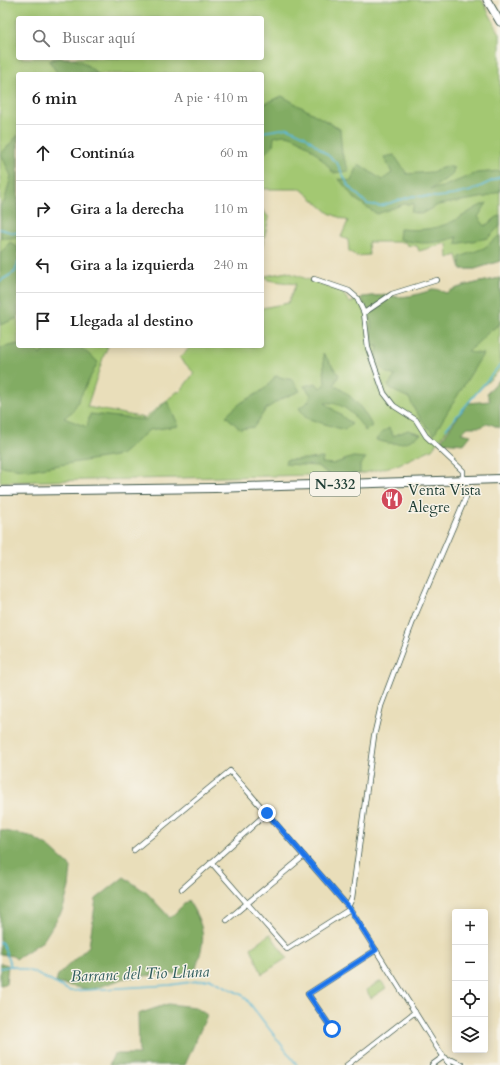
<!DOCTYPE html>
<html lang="es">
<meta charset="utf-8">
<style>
body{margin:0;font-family:Cardo,serif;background:#f6f6f6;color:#222}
.controls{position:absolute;right:12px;bottom:12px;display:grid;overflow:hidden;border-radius:4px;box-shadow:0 2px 10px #0003}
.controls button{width:36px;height:36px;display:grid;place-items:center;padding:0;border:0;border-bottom:1px solid #e0e0e0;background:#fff;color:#222;font:20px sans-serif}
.stop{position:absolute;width:12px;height:12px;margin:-9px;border:3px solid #1a73e8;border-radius:50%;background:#fff}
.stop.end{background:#1a73e8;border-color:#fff;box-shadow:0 1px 4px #0008}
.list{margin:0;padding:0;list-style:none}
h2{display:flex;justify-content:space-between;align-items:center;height:52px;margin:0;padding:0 16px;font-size:17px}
h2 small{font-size:13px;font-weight:400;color:#767676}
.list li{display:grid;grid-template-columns:26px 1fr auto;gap:12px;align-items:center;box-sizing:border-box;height:56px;padding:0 16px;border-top:1px solid #e0e0e0}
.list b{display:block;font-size:15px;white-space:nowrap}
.list em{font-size:13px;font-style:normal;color:#767676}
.icon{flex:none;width:22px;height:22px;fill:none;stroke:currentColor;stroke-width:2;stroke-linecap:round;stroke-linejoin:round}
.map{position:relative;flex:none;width:500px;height:1065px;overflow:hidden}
.search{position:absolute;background:#fff;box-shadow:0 2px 10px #0003;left:16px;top:16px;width:248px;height:44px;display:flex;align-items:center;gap:10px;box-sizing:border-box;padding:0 14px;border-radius:4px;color:#767676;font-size:15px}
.panel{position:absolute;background:#fff;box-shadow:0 2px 10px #0003;left:16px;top:72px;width:248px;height:276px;border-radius:4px}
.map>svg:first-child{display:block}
.green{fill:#a3c872;stroke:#618253;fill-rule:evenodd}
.forest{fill:#82ac64;stroke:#50744c}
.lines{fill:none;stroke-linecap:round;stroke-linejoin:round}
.stream{stroke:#5ab9d8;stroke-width:1.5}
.street-casing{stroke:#3d5548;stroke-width:6}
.secondary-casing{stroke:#3d5548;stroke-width:9}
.highway-casing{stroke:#3d5548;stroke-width:10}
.street{stroke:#fff;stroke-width:4.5}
.secondary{stroke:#fff;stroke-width:7}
.highway{stroke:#fff;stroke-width:8}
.route{stroke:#1a73e8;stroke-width:5}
.labels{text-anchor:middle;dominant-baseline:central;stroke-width:3;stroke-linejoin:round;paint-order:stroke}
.shield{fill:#f7f3e8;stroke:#60746a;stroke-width:1}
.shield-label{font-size:14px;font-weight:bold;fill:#1f3d34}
.poi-label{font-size:15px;fill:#1f3d34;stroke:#f7f3e8;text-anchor:start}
.water-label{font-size:16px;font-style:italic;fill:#2e5c5d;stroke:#f7f3e8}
</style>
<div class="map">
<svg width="500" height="1065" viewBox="0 0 500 1065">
<rect width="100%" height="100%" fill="#f7f3e8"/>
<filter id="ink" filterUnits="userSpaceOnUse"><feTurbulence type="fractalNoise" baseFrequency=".025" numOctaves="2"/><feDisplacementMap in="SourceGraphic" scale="8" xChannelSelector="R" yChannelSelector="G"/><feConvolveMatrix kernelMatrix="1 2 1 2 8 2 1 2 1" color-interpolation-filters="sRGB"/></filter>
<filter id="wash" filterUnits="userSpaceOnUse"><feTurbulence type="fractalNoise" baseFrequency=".012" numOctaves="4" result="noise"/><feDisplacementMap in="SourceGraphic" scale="16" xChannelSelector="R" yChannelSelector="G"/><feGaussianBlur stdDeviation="0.9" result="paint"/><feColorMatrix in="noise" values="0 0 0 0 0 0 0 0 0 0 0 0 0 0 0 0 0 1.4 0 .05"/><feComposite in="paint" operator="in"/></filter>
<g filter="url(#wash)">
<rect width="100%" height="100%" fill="#e9deba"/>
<g class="green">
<path d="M 0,0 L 482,0 L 500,34 L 500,261 L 475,269 L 461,269 L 457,255 L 448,258 L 447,243 L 419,251 L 417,246 L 407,245 L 405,242 L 368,242 L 369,255 L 356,256 L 349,251 L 348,240 L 341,237 L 348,221 L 329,213 L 301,189 L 262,189 L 262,74 L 18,74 L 18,346 L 108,346 L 104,355 L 87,407 L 145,418 L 178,391 L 179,393 L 194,373 L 180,358 L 191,346 L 262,346 L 262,308 L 288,303 L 296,284 L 268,280 L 265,276 L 287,272 L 341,291 L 350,303 C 375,290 386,299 410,296 C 425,294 431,287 446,293 C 460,285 483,282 500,278 L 500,370 L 475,394 L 432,449 L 397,465 L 360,474 L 0,482 ZM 18,18 L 262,18 L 262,58 L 18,58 Z"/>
<path d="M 262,209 L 269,218 L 262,247 Z"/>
<path d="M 270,934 L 287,958 L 262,974 L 251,948 Z"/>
<path d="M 381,981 L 386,988 L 371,998 L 366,990 Z"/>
</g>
<g class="forest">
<path d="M 58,58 C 77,58 83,61 98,74 L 58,74 L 49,61 Z"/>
<path d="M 282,96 L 340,129 L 342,154 L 349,171 L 333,173 C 323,159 304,138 286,135 C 283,135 277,136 274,137 L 273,145 L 265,153 L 262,154 L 262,105 Z"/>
<path d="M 18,135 L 18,238 L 1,238 L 0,205 L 4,203 L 11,176 L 1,154 Z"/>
<path d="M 394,155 L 407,174 L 432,172 L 447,166 L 454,168 L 452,175 L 431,189 L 442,187 L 477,173 L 500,171 L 500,191 L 486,197 L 438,205 L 421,214 L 411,212 L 414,204 L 404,204 L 377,214 L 355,199 L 339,179 L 351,181 L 359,164 L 382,180 L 392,173 L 384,157 Z"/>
<path d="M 487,203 L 478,217 L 485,226 L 500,215 L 500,226 L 488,238 L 456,244 L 457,237 C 437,244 420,245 399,239 L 400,229 C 421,231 441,229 459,218 C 470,212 475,207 487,203 Z"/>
<path d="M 500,235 L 500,261 L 475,269 L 461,269 L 460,257 L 484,248 Z"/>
<path d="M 10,242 L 18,248 L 18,318 L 0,325 L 0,254 Z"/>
<path d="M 500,278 L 500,324 L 490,331 L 468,352 L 483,354 L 434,434 C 423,423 415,412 409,398 L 396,392 L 388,386 L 395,376 L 385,372 L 376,361 L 378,346 L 372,347 L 371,322 L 362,297 L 386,295 L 398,297 L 411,296 L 436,289 L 446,293 C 460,285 483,282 500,278 Z"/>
<path d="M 18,344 L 18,346 L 34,346 L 40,355 L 47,346 L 79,346 L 98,362 L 73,411 L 64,418 L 87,427 L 90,414 L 146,420 L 167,401 L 179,426 L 149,430 L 121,455 L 29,470 L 0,466 L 0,348 Z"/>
<path d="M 323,353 L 339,375 L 334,385 C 352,395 363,408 372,426 L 365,431 C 356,416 343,401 325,403 L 352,424 L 344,430 L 306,418 L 299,408 L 308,402 L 311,395 L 304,386 L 316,383 L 320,388 L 325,384 Z"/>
<path d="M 275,376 L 293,380 L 300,391 L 281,399 L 266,409 L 254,427 L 240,429 L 226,416 C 232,411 239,403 246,400 C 258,393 268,389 275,376 Z"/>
<path d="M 500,379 L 500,428 L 488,423 L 481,427 L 468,427 L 461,433 L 471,435 L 464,444 L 440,442 L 468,403 L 490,401 L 487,393 Z"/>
<path d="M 389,428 L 393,436 L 408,430 L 421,434 C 405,446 393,445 376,440 L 381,433 Z"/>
<path d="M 353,457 L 366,458 L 360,465 L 360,474 L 330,475 L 317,466 L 285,464 L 286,460 L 323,458 L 322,463 L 333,464 Z"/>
<path d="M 0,830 L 30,836 L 49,847 L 71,867 L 69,887 L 63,909 L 43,941 L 16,959 L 13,956 L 0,954 Z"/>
<path d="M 124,877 L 147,893 L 170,918 L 188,900 C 208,932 205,940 194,974 L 163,974 L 125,978 L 91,990 L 56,983 L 58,975 L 89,946 L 96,899 Z"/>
<path d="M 0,963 L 8,965 L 6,984 L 0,985 Z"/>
<path d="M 168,1004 L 195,1007 L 207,1015 L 185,1065 L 109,1065 L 114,1054 L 139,1054 L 138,1014 Z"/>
</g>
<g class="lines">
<g class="stream">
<path d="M 262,132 L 288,128 L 305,136 L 337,163 L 348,185 L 367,204 L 380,206 L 413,196 L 437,197 L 454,195 L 471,191 L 500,177"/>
<path d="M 0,229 L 14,233 L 18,232"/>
<path d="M 0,281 L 15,272 L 18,262"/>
<path d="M 446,429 L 500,365"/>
<path d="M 0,942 L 2,943 L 11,966"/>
<path d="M 0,968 L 11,966 L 33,972 L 70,991 L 170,985 L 211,979 L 244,996 L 297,1065"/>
</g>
</g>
</g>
<g filter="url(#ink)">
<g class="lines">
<g class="street-casing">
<g id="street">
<path d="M 314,279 L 349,291 L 357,298 L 364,313 L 368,348 L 384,393 L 394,406 L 416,420 L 426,436 L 463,471 L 463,481"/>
<path d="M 364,313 L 392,294 L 437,280"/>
<path d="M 134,850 L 230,771 L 350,909 L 438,1049 L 450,1065"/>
<path d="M 211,862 L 287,949 L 350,909"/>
<path d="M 182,889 L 267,813"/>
<path d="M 348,907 L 352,898 L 374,736 L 381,706 L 415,616 L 466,497"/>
<path d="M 227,920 L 304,856"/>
<path d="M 332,1029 L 308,994 L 376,950"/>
<path d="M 447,1061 L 452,1060 L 462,1065"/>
<path d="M 347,1065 L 415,1012"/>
<path d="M 432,1065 L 443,1057"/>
</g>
</g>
<g class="secondary-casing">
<path id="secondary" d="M 487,0 L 500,22"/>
</g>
<g class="highway-casing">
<path id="highway" d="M 0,491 L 215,488 L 500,479"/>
</g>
<use href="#street" class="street"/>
<use href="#secondary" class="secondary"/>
<use href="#highway" class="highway"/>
</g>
</g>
<g class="lines" filter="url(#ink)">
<path class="route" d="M 267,813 L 350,909 L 376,950 L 308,994 L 332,1029"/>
</g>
<defs>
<g id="restaurant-disc" transform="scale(1.15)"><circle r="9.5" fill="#d1495b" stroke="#f7f3e8"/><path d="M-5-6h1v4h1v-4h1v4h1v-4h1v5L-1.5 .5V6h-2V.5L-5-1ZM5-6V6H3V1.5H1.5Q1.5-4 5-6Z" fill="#fff"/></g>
</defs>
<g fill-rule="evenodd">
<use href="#restaurant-disc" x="392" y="499"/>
</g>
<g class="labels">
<rect class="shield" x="310" y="472" width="50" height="24" rx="3"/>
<g class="shield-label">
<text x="335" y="484">N-332</text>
</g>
<g class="poi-label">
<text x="408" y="490">Venta Vista<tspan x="408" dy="17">Alegre</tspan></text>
</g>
<g class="water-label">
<text transform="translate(140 974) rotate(-2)">Barranc del Tio Lluna</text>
</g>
</g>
</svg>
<div class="controls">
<button>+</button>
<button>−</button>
<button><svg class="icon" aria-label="locate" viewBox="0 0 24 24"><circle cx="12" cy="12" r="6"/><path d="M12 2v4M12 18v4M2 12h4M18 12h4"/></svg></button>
<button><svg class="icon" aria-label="layers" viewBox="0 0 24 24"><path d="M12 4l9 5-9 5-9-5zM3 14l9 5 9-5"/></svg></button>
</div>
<div class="stop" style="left:332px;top:1029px"></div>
<div class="stop end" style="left:267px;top:813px"></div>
<div class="search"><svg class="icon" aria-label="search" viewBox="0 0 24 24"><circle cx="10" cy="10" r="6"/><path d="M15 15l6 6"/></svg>Buscar aquí</div>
<section class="panel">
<h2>6 min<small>A pie · 410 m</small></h2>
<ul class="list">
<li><svg class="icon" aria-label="ahead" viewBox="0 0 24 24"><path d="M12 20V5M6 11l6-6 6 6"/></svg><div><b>Continúa</b></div><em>60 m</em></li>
<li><svg class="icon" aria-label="right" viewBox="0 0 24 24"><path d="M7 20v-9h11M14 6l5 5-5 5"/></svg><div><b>Gira a la derecha</b></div><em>110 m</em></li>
<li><svg class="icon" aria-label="left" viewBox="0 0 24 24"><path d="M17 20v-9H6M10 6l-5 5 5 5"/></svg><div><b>Gira a la izquierda</b></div><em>240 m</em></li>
<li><svg class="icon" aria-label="arrive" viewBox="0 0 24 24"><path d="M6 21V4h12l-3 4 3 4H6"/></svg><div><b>Llegada al destino</b></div></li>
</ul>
</section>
</div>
